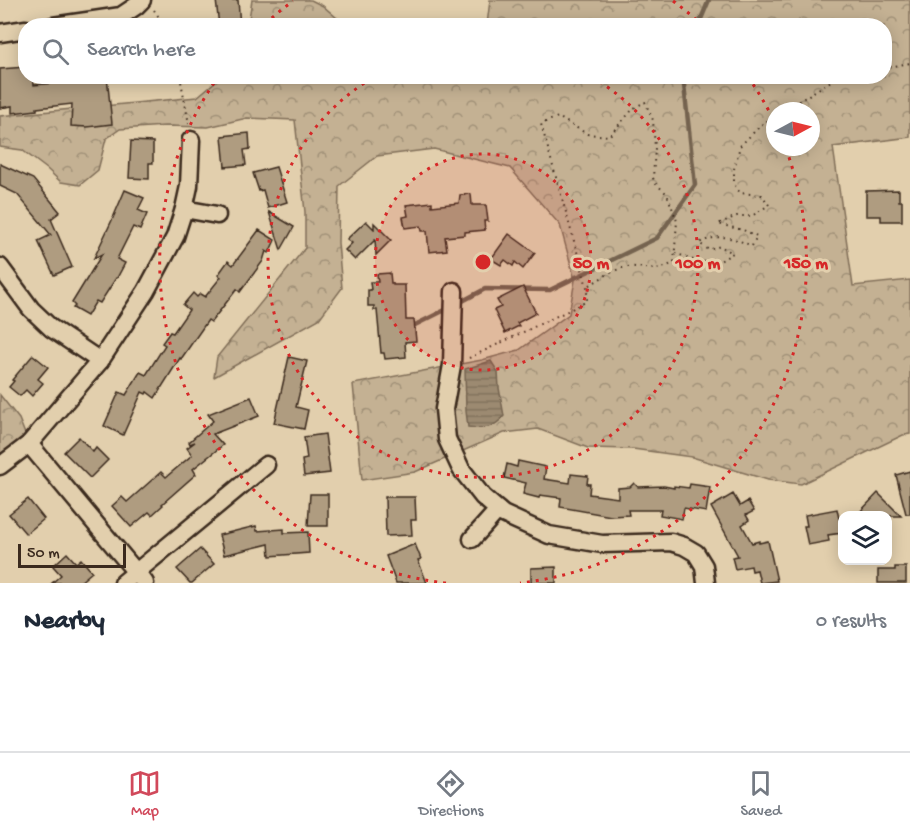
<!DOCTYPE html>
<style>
body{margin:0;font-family:"Gochi Hand",sans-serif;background:#f6f6f7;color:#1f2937}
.controls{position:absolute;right:18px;bottom:18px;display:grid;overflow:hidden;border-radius:12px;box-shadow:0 3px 15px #0003}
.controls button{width:54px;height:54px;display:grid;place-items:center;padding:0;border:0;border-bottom:2px solid #e0e1e3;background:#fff;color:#1f2937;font:30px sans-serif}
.compass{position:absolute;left:766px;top:102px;width:54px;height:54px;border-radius:50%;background:#fff;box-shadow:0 3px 15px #0003;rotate:83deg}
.scale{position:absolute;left:18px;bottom:15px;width:108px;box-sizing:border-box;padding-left:6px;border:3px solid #3b2a1e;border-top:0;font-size:16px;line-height:21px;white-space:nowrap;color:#3b2a1e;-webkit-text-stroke:4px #e2cfad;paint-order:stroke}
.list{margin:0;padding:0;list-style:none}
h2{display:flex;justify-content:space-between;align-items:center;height:78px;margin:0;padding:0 24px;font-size:26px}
h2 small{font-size:20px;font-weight:400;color:#747a83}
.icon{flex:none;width:33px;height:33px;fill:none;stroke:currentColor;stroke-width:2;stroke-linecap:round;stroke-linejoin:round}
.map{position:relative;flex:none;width:910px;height:583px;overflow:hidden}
.search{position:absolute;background:#fff;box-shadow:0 3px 15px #0003;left:18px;right:18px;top:18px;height:66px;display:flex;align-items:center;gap:15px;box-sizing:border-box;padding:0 21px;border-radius:24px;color:#747a83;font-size:22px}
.sheet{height:168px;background:#fff}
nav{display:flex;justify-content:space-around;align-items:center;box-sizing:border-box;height:84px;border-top:2px solid #e0e1e3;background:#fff;font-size:16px;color:#747a83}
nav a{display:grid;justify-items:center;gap:3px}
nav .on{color:#d1495b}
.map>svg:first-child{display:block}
.forest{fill:url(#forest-crowns);stroke:#806e58;stroke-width:1.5;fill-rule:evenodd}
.water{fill:url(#water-rules);stroke:#756450;stroke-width:1.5}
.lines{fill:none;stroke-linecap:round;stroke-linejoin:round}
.stream{stroke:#756450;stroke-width:4.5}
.building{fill:#af9c80;stroke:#3b2a1e;stroke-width:1.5}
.minor-casing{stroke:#3b2a1e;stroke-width:21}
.path{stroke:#3b2a1e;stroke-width:2;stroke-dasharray:1.5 4.5;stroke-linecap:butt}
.minor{stroke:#e2cfad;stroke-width:16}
.ring{fill:none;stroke:#d62828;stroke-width:3;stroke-dasharray:3 6}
.centre{fill:#d62828;stroke:#e2cfad;stroke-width:3}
.ring-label{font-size:18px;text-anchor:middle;font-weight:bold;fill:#d62828;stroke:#e2cfad;stroke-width:6;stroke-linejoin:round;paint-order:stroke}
</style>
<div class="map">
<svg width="910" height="583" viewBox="0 0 910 583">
<defs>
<pattern id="forest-crowns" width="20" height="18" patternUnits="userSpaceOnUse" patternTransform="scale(1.5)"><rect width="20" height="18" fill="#c4b193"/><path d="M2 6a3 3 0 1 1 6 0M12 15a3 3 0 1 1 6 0" fill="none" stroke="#a09077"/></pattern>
<pattern id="water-rules" width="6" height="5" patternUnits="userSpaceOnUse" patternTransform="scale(1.5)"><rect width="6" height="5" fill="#9c8a71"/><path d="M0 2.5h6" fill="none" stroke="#80715c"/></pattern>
</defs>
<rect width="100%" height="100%" fill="#e2cfad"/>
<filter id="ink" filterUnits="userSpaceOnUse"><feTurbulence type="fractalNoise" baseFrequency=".0167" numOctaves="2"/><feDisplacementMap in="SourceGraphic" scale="12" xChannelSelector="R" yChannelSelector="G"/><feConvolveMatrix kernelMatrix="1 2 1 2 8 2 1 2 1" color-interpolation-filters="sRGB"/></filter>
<g filter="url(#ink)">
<g class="forest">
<path d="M 252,0 L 311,0 L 323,6 L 345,25 L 248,25 Z"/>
<path d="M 490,0 L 910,0 L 910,137 L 833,147 L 853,286 L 910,280 L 910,434 L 903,435 L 801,484 L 768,480 L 692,457 L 633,449 L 588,448 L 538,429 L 504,433 L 415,472 L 362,480 L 353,384 L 482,360 L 519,350 L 569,314 L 575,280 L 560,225 L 510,168 L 434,149 L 377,156 L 339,186 L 338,243 L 342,288 L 319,319 L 214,377 L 217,357 L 305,248 L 305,212 L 295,120 L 247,118 L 208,127 L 165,126 L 120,129 L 106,139 L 98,170 L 80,185 L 61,182 L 47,169 L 22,150 L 0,147 L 0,116 L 197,97 L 222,76 L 884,76 L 884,26 L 487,25 ZM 775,111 L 811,111 L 811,147 L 775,147 Z"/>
<path d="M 0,395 L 19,419 L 29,444 L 0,466 Z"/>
</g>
<path class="water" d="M 491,361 L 498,372 L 499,388 L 504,416 C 493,429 485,429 468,427 L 466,411 L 465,369 Z"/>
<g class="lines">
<g class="stream">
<path d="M 698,26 L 709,0"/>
<path d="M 457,304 L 485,289 L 550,290 L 657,238 L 695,185 L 683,76"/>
<path d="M 415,325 L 449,308"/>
</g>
</g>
<g class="building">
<path d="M 216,0 L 238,0 L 240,26 L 219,26 Z"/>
<path d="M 26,67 L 26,76 L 33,76 L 34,85 L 65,82 L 64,76 L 107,76 L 112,124 L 87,127 L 71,126 L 72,104 L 37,108 L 37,110 L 12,113 L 12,106 L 0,108 L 0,69 Z"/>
<path d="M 249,133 L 250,149 L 244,150 L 246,165 L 225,167 L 222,136 Z"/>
<path d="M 131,141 L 153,142 L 153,163 L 149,163 L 149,179 L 129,178 Z"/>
<path d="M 0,164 L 33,179 L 60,212 L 51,219 L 72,267 L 54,275 L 38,241 L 51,235 L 17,194 L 0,186 Z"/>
<path d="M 276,167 L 287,202 L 268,208 L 263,190 L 259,191 L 253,173 Z"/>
<path d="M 125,190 L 144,198 L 138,210 L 147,214 L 140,230 L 133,227 L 117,259 L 125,263 L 117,278 L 116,278 L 100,303 L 96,301 L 87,316 L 73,308 L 75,306 L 72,303 L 102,254 L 94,258 L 113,218 Z"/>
<path d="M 899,190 L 899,201 L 902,201 L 902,221 L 881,221 L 881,216 L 866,216 L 866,191 Z"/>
<path d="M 471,194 L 472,205 L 486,205 L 488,221 L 484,221 L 485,230 L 465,232 L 465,235 L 445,237 L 447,250 L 429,252 L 427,231 L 422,231 L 421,226 L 405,228 L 403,217 L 408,216 L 406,205 L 432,202 L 432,206 L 459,203 L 460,195 Z"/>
<path d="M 269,212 L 294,227 L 281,250 Z"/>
<path d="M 366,221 L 374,229 L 374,223 L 391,240 L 376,255 L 375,240 L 355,260 L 345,250 L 352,243 L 347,239 Z"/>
<path d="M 259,230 L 275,240 L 269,253 L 266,251 L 263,261 L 240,292 L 237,289 L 211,322 L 208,320 L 181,359 L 180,358 L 155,398 L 147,392 L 146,394 L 142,392 L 123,435 L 104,426 L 119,392 L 126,395 L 140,372 L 146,375 L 165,345 L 162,343 L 170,332 L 173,333 L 189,310 L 183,305 L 193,293 L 197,297 L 200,294 L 205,297 L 221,277 L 218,275 L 228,261 L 233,265 Z"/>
<path d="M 509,234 L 535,253 L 523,269 L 515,262 L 513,266 L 505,260 L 501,265 L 491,259 Z"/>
<path d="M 390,273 L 391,283 L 393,283 L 393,285 L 405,285 L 406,320 L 414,320 L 416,341 L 405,342 L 406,357 L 385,359 L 384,353 L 381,353 L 377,310 L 374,310 L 374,306 L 368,306 L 368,290 L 371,290 L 370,282 L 378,282 L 377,274 Z"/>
<path d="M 523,287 L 536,313 L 517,323 L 519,326 L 505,333 L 494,310 L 501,307 L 497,300 Z"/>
<path d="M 33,355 L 48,367 L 38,379 L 43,383 L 32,396 L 26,390 L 20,396 L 9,387 L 14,381 L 12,380 Z"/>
<path d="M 289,357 L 307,361 L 296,407 L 308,410 L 304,429 L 274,423 Z"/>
<path d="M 251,397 L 259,416 L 213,434 L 223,445 L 193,469 L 196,474 L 162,504 L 163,505 L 152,515 L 149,512 L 131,527 L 112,506 L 122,497 L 127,502 L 161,472 L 166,477 L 192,455 L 187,448 L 195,442 L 190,444 L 189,442 L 213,421 L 208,414 Z"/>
<path d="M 325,434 L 330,473 L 304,476 L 302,460 L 307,459 L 304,437 Z"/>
<path d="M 79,437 L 93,452 L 96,448 L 108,460 L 90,478 L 64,452 Z"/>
<path d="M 518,461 L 546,467 L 544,479 L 570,483 L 571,474 L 588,476 L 587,484 L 590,484 L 589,494 L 618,498 L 618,488 L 630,487 L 634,483 L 638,487 L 664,486 L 674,488 L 674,486 L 689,488 L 690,484 L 710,487 L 706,512 L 684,508 L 682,519 L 660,515 L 661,510 L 628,510 L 629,515 L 611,516 L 560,507 L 561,498 L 540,495 L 539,498 L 523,494 L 526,483 L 504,478 L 507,464 L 517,467 Z"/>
<path d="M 910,471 L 910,514 L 906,514 L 896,475 Z"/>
<path d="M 878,493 L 901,516 L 856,516 Z"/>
<path d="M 310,494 L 328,494 L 328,526 L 308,526 Z"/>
<path d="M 733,494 L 740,506 L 748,501 L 754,511 L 746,515 L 749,520 L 742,525 L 752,543 L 759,541 L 759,543 L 768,541 L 777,581 L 760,583 L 757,570 L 752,571 L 751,566 L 735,569 L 732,557 L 738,556 L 711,507 Z"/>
<path d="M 385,497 L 415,497 L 416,520 L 411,520 L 412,535 L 386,536 Z"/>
<path d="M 28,499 L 44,519 L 26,534 L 9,514 Z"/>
<path d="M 837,509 L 842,533 L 828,535 L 829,541 L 808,545 L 804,526 L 807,526 L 805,515 Z"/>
<path d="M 256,526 L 257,531 L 284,529 L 284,533 L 308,532 L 309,553 L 270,556 L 269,544 L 224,555 L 219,535 Z"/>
<path d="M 415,544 L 421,559 L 418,560 L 427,583 L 396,583 L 386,556 Z"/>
<path d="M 200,549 L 214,564 L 192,583 L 190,583 L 177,569 Z"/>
<path d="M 67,553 L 76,563 L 81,559 L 92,572 L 79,583 L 52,583 L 61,575 L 53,566 Z"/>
<path d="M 556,567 L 556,583 L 531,583 L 531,568 Z"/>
<path d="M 895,567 L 906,567 L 906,583 L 878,583 L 878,570 L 895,570 Z"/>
</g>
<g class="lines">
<g class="minor-casing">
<g id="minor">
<path d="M 53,26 L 121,16 L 136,6 L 142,0"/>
<path d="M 0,33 L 26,29"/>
<path d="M 184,209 L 217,215"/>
<path d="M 0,267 L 31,309 L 51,328 L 100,361"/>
<path d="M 454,291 L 452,365 L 444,409 L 447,439 L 461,469 L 483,497 L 503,514 L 549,535 L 602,544 L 671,542 L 684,546 L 696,553 L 704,566 L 706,583"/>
<path d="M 29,444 L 145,583"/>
<path d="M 0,466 L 29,444 L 100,361 L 146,291 L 175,237 L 184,209 L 189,186 L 191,140"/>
<path d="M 472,539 L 498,510"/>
<path d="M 123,583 L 266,465"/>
</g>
</g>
<g class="path">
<path d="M 154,10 L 165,26"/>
<path d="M 884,68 L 910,63"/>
<path d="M 180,76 L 189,124"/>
<path d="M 783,111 L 839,76"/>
<path d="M 675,253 L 699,262 L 720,261 L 733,253 L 720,246 L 709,250 L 699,243 C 721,233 731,237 752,246 L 757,236 L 743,230 L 718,224 L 737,216 L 752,216 L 769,205 L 762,195 L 740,193 L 734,184 L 734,169 L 740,146 L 761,125 L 775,116"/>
<path d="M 469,358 L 582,304 L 587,300 L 587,287 L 541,124 L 558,117 L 587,134 L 609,136 L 634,108 L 645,102 L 653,120 L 655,148 L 653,178 L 656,184 L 667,194 L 677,221 L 674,262 C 655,276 640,263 622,268 C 610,272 598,280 587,287"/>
</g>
<use href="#minor" class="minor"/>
</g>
</g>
<circle cx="483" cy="262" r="108" fill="#d62828" fill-opacity=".12"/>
<g class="ring">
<circle cx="483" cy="262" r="108"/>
<path d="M592 77A215 215 0 1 1 374 77"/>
<path d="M446 583A323 323 0 0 1 218 77M265 24A323 323 0 0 1 293 1M673 1A323 323 0 0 1 701 24M748 77A323 323 0 0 1 775 123M786 149A323 323 0 0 1 520 583"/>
</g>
<circle cx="483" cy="262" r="9" class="centre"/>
<g class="ring-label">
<text x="591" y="268">50 m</text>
<text x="698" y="268">100 m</text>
<text x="806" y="268">150 m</text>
</g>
</svg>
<div class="controls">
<button><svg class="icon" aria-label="layers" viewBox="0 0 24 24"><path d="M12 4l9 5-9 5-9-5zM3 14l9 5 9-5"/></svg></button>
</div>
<svg class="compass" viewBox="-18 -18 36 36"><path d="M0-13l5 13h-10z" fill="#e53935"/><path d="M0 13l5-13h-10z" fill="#747a83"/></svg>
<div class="scale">50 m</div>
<div class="search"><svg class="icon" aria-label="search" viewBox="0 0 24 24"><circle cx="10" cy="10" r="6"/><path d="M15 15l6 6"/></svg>Search here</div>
</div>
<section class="sheet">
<h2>Nearby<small>0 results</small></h2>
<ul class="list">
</ul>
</section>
<nav>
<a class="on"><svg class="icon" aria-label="map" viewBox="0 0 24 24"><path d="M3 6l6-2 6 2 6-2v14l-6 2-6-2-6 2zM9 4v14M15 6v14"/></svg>Map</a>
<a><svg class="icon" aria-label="directions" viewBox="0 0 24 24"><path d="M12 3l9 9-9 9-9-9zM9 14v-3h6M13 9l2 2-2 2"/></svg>Directions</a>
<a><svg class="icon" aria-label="saved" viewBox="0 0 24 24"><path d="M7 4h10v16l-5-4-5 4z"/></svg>Saved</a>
</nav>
